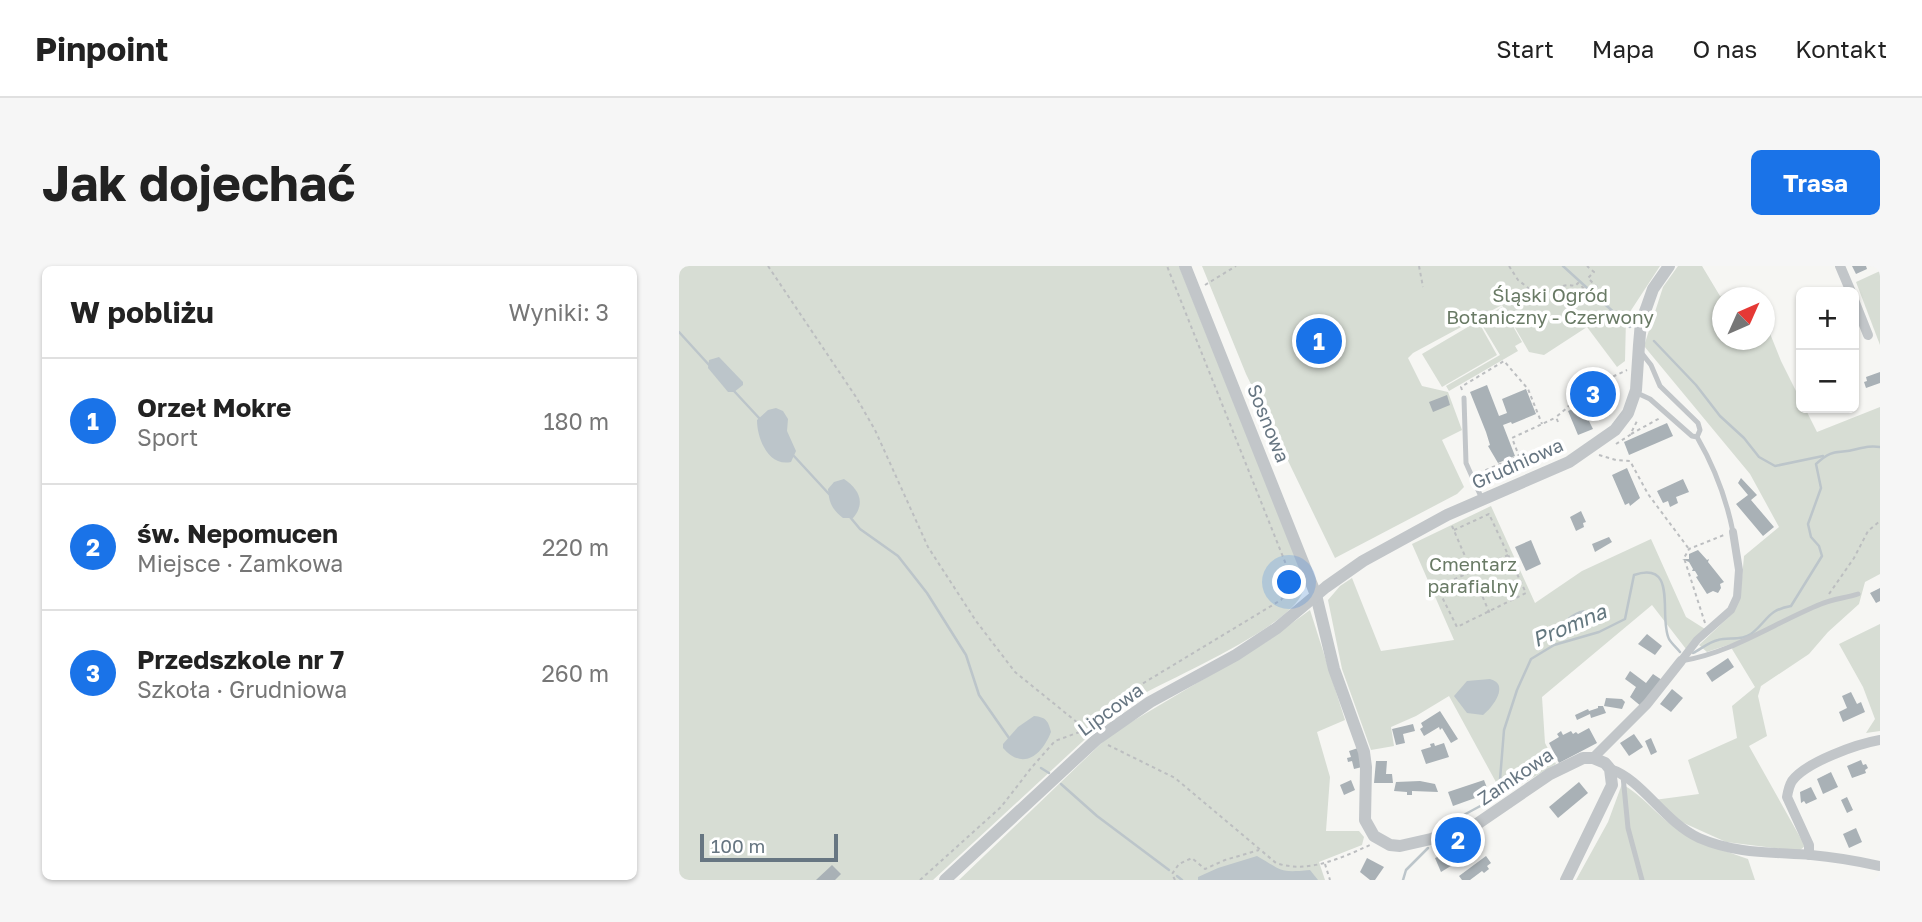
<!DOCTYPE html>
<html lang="pl">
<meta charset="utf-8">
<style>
body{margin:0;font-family:"Golos Text",sans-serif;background:#f6f6f6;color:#222}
.controls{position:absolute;right:21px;top:21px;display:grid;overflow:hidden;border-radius:10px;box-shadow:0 2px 5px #0004}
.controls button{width:63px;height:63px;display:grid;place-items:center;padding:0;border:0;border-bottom:2px solid #e0e0e0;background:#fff;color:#222;font:35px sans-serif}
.compass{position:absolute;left:1033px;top:21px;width:63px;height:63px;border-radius:50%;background:#fff;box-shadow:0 2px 5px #0004;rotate:45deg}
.scale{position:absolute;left:21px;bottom:18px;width:138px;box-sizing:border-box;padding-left:7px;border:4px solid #677682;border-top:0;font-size:19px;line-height:24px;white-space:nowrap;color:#677682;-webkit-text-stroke:5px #fff;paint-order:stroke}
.you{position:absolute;left:611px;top:317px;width:24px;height:24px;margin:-18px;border:5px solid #fff;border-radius:50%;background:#1a73e8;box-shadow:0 0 0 10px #1a73e833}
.badge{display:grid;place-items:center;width:46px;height:46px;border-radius:50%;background:#1a73e8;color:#fff;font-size:23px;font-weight:700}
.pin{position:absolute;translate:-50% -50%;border:4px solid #fff;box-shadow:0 2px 7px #0006}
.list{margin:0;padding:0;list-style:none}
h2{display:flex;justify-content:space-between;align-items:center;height:91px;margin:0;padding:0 28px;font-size:30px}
h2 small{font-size:23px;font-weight:400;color:#767676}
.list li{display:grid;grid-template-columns:46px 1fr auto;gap:21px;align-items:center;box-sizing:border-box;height:126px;padding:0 28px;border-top:2px solid #e0e0e0}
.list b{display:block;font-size:26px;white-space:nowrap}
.list p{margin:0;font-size:23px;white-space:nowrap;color:#767676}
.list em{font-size:23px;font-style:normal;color:#767676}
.map{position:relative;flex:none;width:1201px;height:614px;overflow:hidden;border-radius:10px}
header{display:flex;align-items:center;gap:42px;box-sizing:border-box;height:98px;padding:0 35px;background:#fff;border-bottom:2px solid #e0e0e0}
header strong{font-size:33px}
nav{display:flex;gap:38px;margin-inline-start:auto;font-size:24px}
.intro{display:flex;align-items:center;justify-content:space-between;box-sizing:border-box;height:168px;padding:0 42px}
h1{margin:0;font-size:49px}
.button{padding:18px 32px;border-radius:10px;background:#1a73e8;color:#fff;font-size:24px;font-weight:700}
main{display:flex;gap:42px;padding:0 42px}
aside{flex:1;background:#fff;border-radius:10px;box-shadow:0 2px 5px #0004}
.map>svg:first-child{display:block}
.green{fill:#d7ddd4}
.water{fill:#bcc5ca}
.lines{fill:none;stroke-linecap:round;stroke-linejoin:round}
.stream{stroke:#bcc5ca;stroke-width:2.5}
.building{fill:#a9b1b6}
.path{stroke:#bcbec0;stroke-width:2;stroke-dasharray:3.5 3.5;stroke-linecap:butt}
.service{stroke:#c2c6c9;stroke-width:5}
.pedestrian{stroke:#c2c6c9;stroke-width:8}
.minor{stroke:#c2c6c9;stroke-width:10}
.tertiary{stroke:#c2c6c9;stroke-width:12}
.labels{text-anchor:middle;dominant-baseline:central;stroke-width:7;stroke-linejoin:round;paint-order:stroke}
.park-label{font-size:19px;fill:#697a65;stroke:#fff}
.street-label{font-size:19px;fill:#677682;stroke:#fff}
.water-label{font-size:21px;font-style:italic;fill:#63777f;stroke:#fff}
</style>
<header>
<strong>Pinpoint</strong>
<nav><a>Start</a><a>Mapa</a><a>O nas</a><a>Kontakt</a></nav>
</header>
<div class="intro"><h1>Jak dojechać</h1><a class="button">Trasa</a></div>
<main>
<aside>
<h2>W pobliżu<small>Wyniki: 3</small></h2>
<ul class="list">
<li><span class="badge">1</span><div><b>Orzeł Mokre</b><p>Sport</p></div><em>180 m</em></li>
<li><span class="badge">2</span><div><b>św. Nepomucen</b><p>Miejsce · Zamkowa</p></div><em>220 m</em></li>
<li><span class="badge">3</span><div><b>Przedszkole nr 7</b><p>Szkoła · Grudniowa</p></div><em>260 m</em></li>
</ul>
</aside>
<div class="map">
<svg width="1201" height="614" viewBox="0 0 1201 614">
<rect width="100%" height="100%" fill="#f6f6f3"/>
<g class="green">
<path d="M 0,0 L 500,0 L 615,288 C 619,299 627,313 624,325 C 614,359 499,409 466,427 C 453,434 442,443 430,451 L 254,614 L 0,614 Z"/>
<path d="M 523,0 L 981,0 L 947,52 L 946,95 L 938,101 L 908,61 L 865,89 L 850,86 L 823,39 L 734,87 L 729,92 L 743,120 L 769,126 L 783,164 L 763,174 L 785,221 L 778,228 L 656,292 L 567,108 Z"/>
<path d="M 999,0 L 1023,0 L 1041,30 L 1072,22 L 1076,31 L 1044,32 L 1044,74 L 1086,74 L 1086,55 L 1102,95 L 1122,135 L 1122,142 L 1126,142 L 1138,166 L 1201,141 L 1201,308 L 1186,316 L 1180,338 L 1149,366 L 1130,388 L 1082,420 L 1079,430 L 1088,470 L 1070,480 L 1126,580 L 1120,585 L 1047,576 L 996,553 L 975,534 L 1020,528 L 1009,494 L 1058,472 L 1053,440 L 1076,421 L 1053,383 L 1055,377 L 1028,386 L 1020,379 L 1054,347 L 1063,312 L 1065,290 L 1100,261 L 1071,208 L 965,80 L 984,21 Z"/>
<path d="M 1201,5 L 1201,79 L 1177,16 Z"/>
<path d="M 823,41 L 843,76 L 836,80 L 839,85 L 770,125 L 767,120 L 821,89 L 800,54 Z"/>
<path d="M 799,55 L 818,89 L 763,121 L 743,88 Z"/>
<path d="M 812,240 L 856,337 L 903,305 L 972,273 L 1007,351 L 1026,363 L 1007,383 L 973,339 L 863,431 L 866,477 L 877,498 L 824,529 L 770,430 L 737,450 L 712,461 L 715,480 L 692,484 L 663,403 L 649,334 L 661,320 L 673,312 L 702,385 L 775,374 L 733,278 Z"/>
<path d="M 631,344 L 666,454 L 638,466 L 651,511 L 647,565 L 680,565 L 685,571 L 683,579 L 640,596 L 646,614 L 280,614 L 432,468 L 587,376 Z"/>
<path d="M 1201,358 L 1201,465 L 1187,467 L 1196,453 L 1184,421 L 1160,378 Z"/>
<path d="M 943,518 C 963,529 976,547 994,560 C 1016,576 1044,584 1069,593 L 1076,614 L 897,614 L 929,556 Z"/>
</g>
<g class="water">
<path d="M 40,91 L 64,116 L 64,119 L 55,126 L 49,126 L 29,102 L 30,94 Z"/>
<path d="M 97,142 L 104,145 L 109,153 L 108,165 L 117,185 L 112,196 C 89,201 78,172 78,154 L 89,144 Z"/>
<path d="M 165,213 C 180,223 187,237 174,252 L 164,252 C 153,243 150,237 149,223 L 155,216 Z"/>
<path d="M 905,344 L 910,350 L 910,356 L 878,367 C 882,356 893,346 905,344 Z"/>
<path d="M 811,413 C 831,418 814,441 804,449 L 788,447 L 775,430 L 788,415 Z"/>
<path d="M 355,450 C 367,451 369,455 372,466 C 363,489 344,505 324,482 L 324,478 L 339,461 Z"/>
<path d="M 578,590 C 604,605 600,607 631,604 L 639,614 L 519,614 L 519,611 L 539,602 Z"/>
</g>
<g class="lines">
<g class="stream">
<path d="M 884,0 L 951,61"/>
<path d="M 0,66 L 31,100"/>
<path d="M 975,75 L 1017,119 L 1041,150 L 1065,172 L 1080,191 L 1096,200 L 1144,190"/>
<path d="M 55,125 L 81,153"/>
<path d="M 114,189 L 150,228"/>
<path d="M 171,251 L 181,263 L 219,290 L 248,327 L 287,389 L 300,429 L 330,472"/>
<path d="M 1014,387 C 1022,383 1030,376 1039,374 C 1049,371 1062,375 1072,368 C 1089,355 1088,344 1112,340 L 1143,290 L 1140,280 L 1132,271 L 1129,258 L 1142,222 L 1137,198 C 1156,181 1157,189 1178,183 C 1187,181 1191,180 1201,181"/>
<path d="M 362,502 L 370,507"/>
<path d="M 382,518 L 418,550 L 490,604"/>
<path d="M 768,558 L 805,538 L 820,526 L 825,464 L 838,424 L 852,393 L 875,379 L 920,366 L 946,353 L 955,309 C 1000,294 979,351 990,373 C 992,377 998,382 1001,386"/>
<path d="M 498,610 L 503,614"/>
<path d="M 724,614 L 727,604 L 749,582"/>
</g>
</g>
<g class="building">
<path d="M 1173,0 L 1187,0 L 1188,3 L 1177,8 Z"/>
<path d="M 1201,106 L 1201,117 L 1187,122 L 1185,116 L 1188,115 L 1187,111 Z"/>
<path d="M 808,119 L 820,150 L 828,147 L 823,133 L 847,123 L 857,148 L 833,158 L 832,156 L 824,159 L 836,190 L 819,197 L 809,180 L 811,179 L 807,166 L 791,126 Z"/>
<path d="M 768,129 L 771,139 L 754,146 L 750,136 Z"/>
<path d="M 923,130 L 931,149 L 925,152 L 916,133 Z"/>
<path d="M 903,139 L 908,150 L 911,149 L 913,154 L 910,155 L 914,163 L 899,169 L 889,145 Z"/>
<path d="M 988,157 L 994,170 L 950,189 L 945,176 Z"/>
<path d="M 948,202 L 961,232 L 951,240 L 950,237 L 946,239 L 933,209 Z"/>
<path d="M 1062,212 L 1078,229 L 1072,234 L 1095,261 L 1084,270 L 1057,238 L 1069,229 L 1059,217 Z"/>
<path d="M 1004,213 L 1010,226 L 997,231 L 999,237 L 991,241 L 989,235 L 984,237 L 978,225 Z"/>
<path d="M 902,245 L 907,256 L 904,257 L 905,261 L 897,265 L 891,251 Z"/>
<path d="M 930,271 L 933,276 L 916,286 L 913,278 Z"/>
<path d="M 852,274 L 862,298 L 847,305 L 836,281 Z"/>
<path d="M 1019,284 L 1028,294 L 1030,293 L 1029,296 L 1045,316 L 1041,318 L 1042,322 L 1039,327 L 1034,325 L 1028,328 L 1017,311 L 1019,310 L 1016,305 L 1013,305 L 1014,303 L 1010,296 L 1003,293 L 1010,293 L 1010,288 Z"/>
<path d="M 1201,322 L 1201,335 L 1197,337 L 1191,327 Z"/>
<path d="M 968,368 L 983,380 L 976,389 L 959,378 Z"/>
<path d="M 1049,392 L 1055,401 L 1033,416 L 1027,407 Z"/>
<path d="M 951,405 L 967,417 L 974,408 L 983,414 L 963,441 L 951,431 L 957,421 L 946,413 Z"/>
<path d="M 993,423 L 1004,432 L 992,446 L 981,438 Z"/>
<path d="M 1172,426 L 1178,438 L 1182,436 L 1186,446 L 1164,456 L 1160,446 L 1168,442 L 1163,430 Z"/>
<path d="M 927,432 L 943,433 L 946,436 L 943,443 L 925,440 Z"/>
<path d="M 919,440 L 924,440 L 927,447 L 912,452 L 911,448 L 898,454 L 896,449 L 909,443 L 910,445 L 919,442 Z"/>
<path d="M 761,445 L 779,473 L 772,477 L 763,462 L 761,464 L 760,461 L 745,470 L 741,463 L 744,461 L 742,457 Z"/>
<path d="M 734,458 L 736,465 L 724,468 L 726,477 L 717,479 L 713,463 Z"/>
<path d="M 910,462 L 918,477 L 880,497 L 870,477 L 880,471 L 878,468 L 882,465 L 884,469 L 892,465 L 894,468 L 897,466 L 899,468 Z"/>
<path d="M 955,468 L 964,481 L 950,490 L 941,477 Z"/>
<path d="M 972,472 L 978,486 L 972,489 L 966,475 Z"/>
<path d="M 755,477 L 756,480 L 765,477 L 770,491 L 747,498 L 742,484 L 752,481 L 751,478 Z"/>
<path d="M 679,482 L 683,501 L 675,503 L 673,495 L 669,496 L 668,492 L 672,491 L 670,485 Z"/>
<path d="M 1182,494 L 1184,499 L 1187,498 L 1189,502 L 1186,504 L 1187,507 L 1173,512 L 1168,500 Z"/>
<path d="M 697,495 L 708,495 L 707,508 L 713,508 L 714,517 L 695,517 Z"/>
<path d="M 1152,506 L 1159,521 L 1144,528 L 1138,513 Z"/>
<path d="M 672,514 L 676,524 L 665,529 L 661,519 Z"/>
<path d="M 805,514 L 810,527 L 774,540 L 769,526 Z"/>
<path d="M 741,515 L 756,518 L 759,526 L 733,525 L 733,529 L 728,529 L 728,526 L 715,525 L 717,516 Z"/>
<path d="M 900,516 L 909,527 L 879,552 L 870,541 Z"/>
<path d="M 1132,521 L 1138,533 L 1127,538 L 1125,535 L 1122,537 L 1121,526 Z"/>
<path d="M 1168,531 L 1174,544 L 1168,547 L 1162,534 Z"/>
<path d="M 1177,562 L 1183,576 L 1170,582 L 1164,568 Z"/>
<path d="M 775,584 L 780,595 L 762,606 L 756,592 Z"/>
<path d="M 807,590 L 812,597 L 808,600 L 810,603 L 805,607 L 803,605 L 791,614 L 783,614 L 780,610 Z"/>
<path d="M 688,592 L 705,601 L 696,614 L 691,614 L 681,606 Z"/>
<path d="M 153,599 L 162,608 L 156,614 L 137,614 Z"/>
</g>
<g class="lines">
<g class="path">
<path d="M 89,0 L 177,131 L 196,164 L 249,281 L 297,355 L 336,406 L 410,466"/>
<path d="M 740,0 L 744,21"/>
<path d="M 830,0 L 839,14 L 861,31 C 874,27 881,16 896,20 L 899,17 L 911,28 L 918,21 L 909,12 L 915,6 L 908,0"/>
<path d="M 526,19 L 557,0"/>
<path d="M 783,124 L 782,121 L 825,95 L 849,123 L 863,158"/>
<path d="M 879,156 L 877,151 L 888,142 L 899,127 L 948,104"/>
<path d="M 952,168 L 981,152"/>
<path d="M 937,178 L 951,169 L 958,155"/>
<path d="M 920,189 L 937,194 L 951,195 L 969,228 L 1010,283"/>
<path d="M 800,207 L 840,190 L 833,172 L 876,152"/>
<path d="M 773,260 L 811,348"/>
<path d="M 775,264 L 810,248 L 847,327 L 778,361 L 758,321 L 829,289"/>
<path d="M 1150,328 L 1175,292 L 1189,265 L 1201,255"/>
<path d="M 1026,357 L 1005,292 L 1010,283 L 1045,269"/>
<path d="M 429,479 L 496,512 L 597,597 C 629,608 662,592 691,579"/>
<path d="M 646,598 L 651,614"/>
<path d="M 241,614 L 322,541 L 353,501 L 376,475 L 406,464 L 448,427 L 602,334 L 613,319 L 612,311 L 488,0"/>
<path d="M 496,614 L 493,608 L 500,598 L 513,592 L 526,603 L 546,594 L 580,584"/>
</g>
<g class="service">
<path d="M 961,85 L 972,99 L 981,120 L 1019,157 L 1021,164 L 1018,171"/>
<path d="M 958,127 L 971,133 L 1013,170 L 1018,171 C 1036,202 1047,231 1054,266"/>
<path d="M 785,132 L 787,197 L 803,233"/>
<path d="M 1002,395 C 1053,387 1095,357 1142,338 C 1153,333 1167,332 1179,328"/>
<path d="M 944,510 L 949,562 L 963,614"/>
</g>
<path class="pedestrian" d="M 1002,395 L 1018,374 L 1052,344 L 1058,331 L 1060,304 L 1054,266"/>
<g class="minor">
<path d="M 1161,0 L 1172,26"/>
<path d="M 1175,34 L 1189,69"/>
<path d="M 914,492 L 968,438 L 1002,395"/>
<path d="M 931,503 C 963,513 985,556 1020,572 C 1057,588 1092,586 1132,589 C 1155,591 1178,595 1201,600"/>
<path d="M 1130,589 L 1130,579 L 1108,531 C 1109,525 1110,520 1113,515 C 1127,496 1178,478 1201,474"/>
</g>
<g class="tertiary">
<path d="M 506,0 L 637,329 L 655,403 L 685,486 L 687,501 L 686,554 L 695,570 L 711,579 L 721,580 L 752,573 L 795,560 L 871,508 L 904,492 L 914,492 L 926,497 L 931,503 L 933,519 L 887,614"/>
<path d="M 266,614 L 418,473 L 471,436 L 557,389 L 598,362 L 647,321 L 684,295 L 768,249 L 890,196 L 936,164 L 949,147 L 957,124 L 960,79 L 962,56 L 968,40 L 974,23 L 990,0"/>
</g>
</g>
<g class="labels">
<g class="park-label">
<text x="871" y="28">Śląski Ogród<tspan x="871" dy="22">Botaniczny - Czerwony</tspan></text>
<text x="794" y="297">Cmentarz<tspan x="794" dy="22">parafialny</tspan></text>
</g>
<g class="street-label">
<text transform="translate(590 157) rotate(68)">Sosnowa</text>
<text transform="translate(838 197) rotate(-24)">Grudniowa</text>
<text transform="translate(431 443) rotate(-36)">Lipcowa</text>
<text transform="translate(836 510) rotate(-34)">Zamkowa</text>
</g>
<g class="water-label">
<text transform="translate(890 359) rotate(-23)">Promna</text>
</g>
</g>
</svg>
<div class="controls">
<button>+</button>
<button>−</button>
</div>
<svg class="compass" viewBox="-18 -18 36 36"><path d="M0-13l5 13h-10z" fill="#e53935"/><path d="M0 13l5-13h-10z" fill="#767676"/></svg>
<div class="scale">100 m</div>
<div class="you"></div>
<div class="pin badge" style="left:640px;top:75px">1</div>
<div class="pin badge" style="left:779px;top:574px">2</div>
<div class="pin badge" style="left:914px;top:128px">3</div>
</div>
</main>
